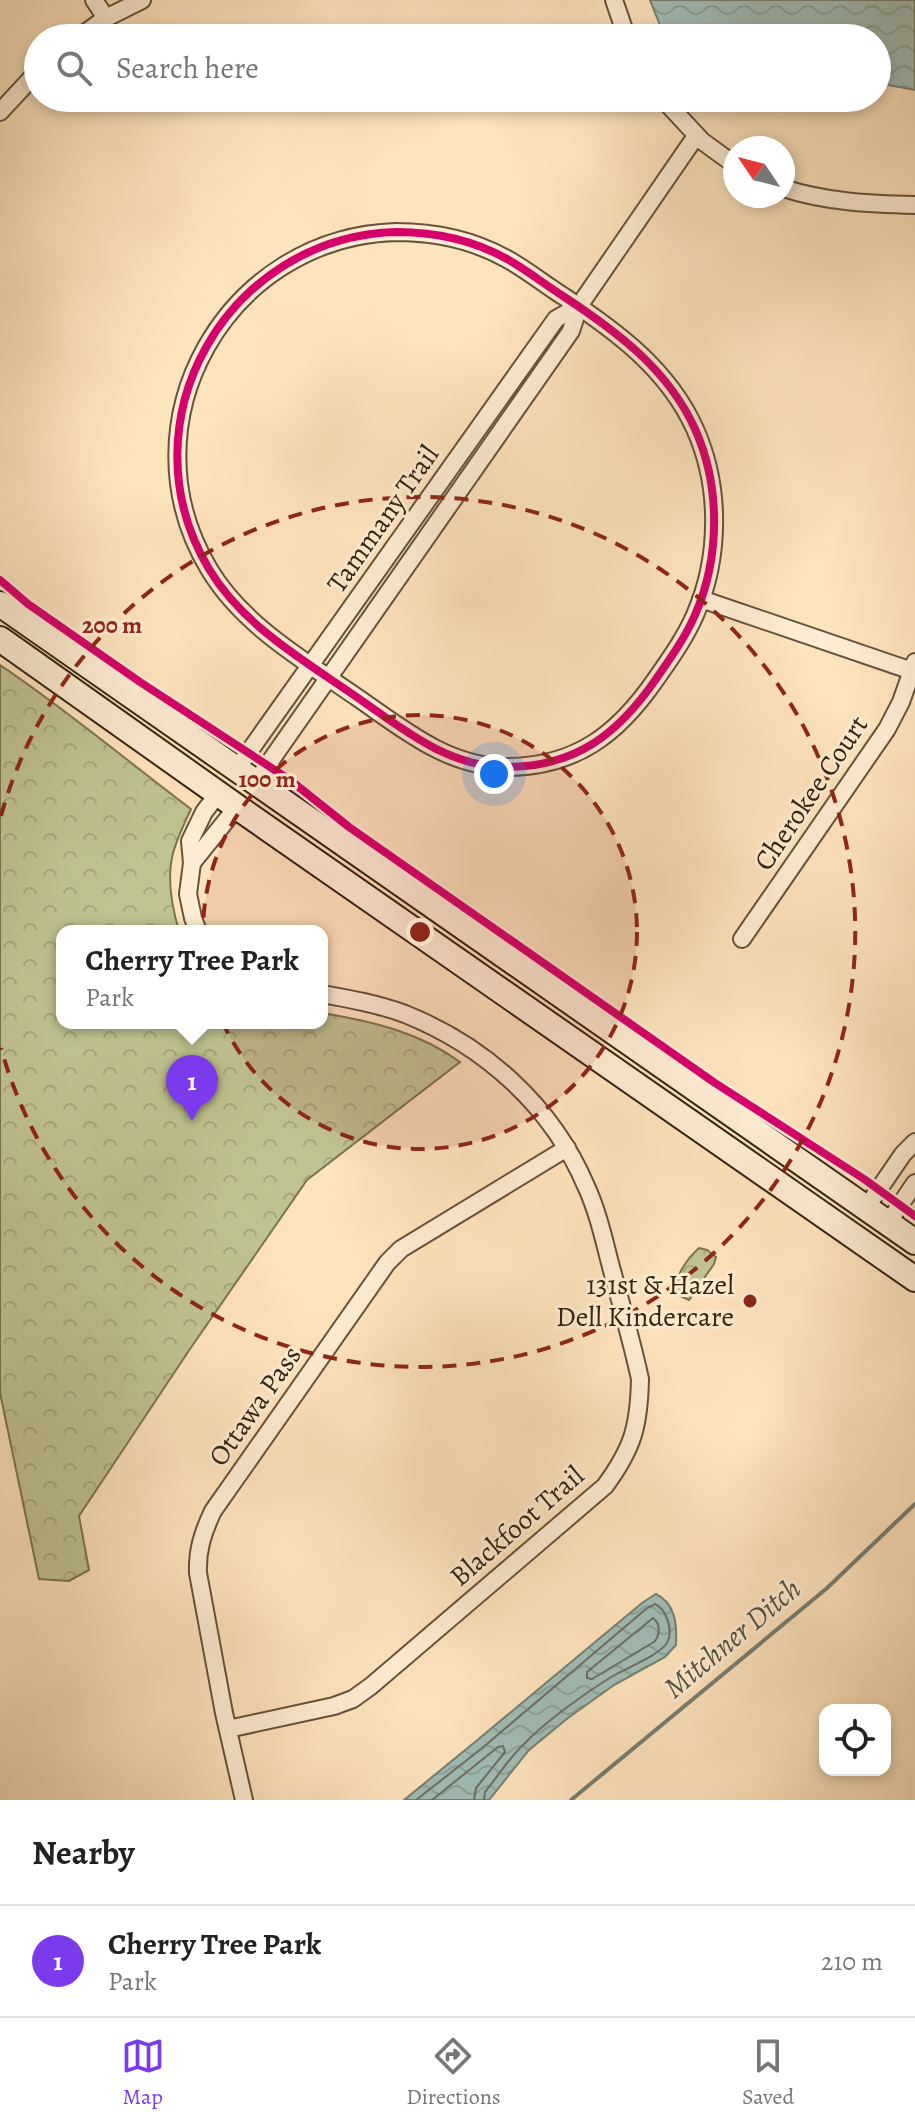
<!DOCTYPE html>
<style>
body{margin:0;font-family:Alegreya,serif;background:#f2f2f2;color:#222}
.controls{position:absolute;right:24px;bottom:24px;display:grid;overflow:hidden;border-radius:16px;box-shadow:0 4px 12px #0003}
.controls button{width:72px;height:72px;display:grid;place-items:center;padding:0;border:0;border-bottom:2px solid #e0e0e0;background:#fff;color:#222;font:40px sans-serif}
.compass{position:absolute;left:723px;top:136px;width:72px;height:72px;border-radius:50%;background:#fff;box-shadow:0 4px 12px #0003;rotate:305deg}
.you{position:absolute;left:494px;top:774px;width:28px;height:28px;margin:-20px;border:6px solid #fff;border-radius:50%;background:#1a73e8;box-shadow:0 0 0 12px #1a73e833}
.badge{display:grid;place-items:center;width:52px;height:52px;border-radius:50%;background:#7c3aed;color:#fff;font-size:26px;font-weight:700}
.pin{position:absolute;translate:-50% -66px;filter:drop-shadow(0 2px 4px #0008)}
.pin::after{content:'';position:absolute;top:42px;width:28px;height:24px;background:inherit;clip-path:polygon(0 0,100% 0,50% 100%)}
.popup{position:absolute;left:56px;top:925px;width:272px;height:104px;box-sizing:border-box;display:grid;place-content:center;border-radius:16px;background:#fff;filter:drop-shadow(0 2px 6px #0005);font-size:26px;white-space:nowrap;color:#767676}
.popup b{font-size:30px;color:#222}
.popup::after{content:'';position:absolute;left:50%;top:100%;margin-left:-16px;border:16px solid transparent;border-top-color:#fff}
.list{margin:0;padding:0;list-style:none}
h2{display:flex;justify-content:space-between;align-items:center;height:104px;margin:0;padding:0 32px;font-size:34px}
h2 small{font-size:26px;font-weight:400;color:#767676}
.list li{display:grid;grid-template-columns:52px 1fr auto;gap:24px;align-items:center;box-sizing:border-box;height:112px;padding:0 32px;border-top:2px solid #e0e0e0}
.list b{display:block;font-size:30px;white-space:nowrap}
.list p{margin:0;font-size:26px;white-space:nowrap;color:#767676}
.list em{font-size:26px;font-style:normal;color:#767676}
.icon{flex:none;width:44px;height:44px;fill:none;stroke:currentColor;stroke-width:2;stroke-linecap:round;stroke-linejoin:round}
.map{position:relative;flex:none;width:915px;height:1800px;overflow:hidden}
.search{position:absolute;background:#fff;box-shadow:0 4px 12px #0003;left:24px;right:24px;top:24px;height:88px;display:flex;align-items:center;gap:20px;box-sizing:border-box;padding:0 28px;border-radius:44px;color:#767676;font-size:30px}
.sheet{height:216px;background:#fff}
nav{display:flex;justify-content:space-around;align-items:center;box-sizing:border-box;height:112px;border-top:2px solid #e0e0e0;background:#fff;font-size:22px;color:#767676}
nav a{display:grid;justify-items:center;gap:4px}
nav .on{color:#7c3aed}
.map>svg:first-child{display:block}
.park{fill:url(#park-crowns);stroke:#7a7450;stroke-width:2}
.water{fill:url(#water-waves);stroke:#758074;stroke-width:2}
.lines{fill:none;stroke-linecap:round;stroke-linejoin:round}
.shore{stroke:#6a7064;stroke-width:2}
.stream{stroke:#758074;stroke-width:4}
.minor-casing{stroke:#66533b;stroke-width:20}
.secondary-casing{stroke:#342310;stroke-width:28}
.minor{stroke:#feedd4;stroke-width:16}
.secondary{stroke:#feedd4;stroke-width:24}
.cycleway-casing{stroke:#feedd4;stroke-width:13}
.cycleway{stroke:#d6006c;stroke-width:8}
.ring{fill:none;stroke:#8f2418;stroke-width:4;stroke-dasharray:14 10}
.poi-dot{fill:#8f2418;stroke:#feedd4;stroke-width:3}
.labels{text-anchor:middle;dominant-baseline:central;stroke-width:6;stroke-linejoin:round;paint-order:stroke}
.street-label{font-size:28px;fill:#342310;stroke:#feedd4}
.poi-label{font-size:28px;fill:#342310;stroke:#feedd4;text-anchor:end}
.water-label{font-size:30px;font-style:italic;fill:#555242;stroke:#feedd4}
.centre{fill:#8f2418;stroke:#feedd4;stroke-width:4}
.ring-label{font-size:24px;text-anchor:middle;font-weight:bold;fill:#8f2418;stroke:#feedd4;stroke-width:6;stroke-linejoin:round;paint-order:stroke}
</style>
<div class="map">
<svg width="915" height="1800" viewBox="0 0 915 1800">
<defs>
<pattern id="park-crowns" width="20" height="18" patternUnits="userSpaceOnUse" patternTransform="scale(2)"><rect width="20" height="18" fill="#c0c491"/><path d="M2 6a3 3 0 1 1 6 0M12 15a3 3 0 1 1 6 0" fill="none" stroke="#a6a87c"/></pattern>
<pattern id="water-waves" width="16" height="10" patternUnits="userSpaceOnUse" patternTransform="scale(2)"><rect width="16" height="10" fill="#a1beb7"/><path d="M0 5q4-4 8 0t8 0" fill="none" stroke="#8ba39c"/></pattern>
</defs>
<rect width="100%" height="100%" fill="#fee4bd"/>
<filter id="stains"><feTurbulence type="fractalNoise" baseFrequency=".0025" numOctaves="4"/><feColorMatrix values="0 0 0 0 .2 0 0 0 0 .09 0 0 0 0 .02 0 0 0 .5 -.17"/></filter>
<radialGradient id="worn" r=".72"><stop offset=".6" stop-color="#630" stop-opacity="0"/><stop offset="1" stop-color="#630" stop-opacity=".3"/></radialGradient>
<g class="park">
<path d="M 0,665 C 66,709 127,761 191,809 C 186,820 180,832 176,844 C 165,871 171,904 179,931 L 62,931 L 62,1023 L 322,1023 L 322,1013 C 371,1021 419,1032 460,1062 L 307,1180 L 190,1349 L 79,1516 L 89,1570 L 69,1581 L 39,1579 L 0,1393 Z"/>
<path d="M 699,1248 L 707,1250 L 716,1257 L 714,1264 L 689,1300 L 680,1296 L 676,1290 C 675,1275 688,1258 699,1248 Z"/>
</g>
<g class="water">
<path d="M 650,0 L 915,0 L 915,90 L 877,83 L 877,38 L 665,38 Z"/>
<path d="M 656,1594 C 676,1604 677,1625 676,1645 L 665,1657 L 614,1685 L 568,1718 L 529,1750 L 489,1800 L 404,1800 L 475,1742 L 642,1603 Z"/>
</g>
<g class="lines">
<g class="shore">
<path d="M 653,1618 C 661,1624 660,1635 654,1642 L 592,1679 L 587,1678 L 587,1672 Z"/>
<path d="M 416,1800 L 481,1749 L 646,1609 L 655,1604 C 666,1609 673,1629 668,1641 C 663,1654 624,1669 611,1677 C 584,1694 546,1721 524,1744 C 509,1758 498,1776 485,1792 L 484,1800"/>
<path d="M 432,1800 L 498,1747 L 503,1746 L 505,1752 L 476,1788 L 474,1800"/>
</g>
<path class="stream" d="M 571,1800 L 826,1589 L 915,1504"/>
<g class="minor-casing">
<g id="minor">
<path d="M 94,0 L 106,18"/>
<path d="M 614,0 L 627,38"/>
<path d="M 78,38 L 106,18 L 142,0"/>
<path d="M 662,98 L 702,141 L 735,165"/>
<path d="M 0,112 L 38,71"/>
<path d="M 783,188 C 826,202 870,204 915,205"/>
<path d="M 396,232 C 434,232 473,240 507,259 C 527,270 544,284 563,296 C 616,331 668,369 695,429 C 721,487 720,558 695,615 C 685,638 670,659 656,679 C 618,734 576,767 506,767 C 448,767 403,729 358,698 C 305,661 243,626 209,569 C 121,422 227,237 396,232 Z"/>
<path d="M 701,599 L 915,672"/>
<path d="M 236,770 L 556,319 L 579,306"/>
<path d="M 255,783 L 571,331 L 579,306 L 696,136"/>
<path d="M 192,863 L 237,807"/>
<path d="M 198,931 L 193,918 L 188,894 L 192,863 L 190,841 L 204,812 L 218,794"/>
<path d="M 742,939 L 887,729 L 901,702 L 915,662"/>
<path d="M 866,1208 L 903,1154 L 915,1142"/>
<path d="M 888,1223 L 915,1183"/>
<path d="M 228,1729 L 334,1706 L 353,1699 L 371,1686 L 605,1486 C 633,1448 639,1426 640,1379 C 632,1342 621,1304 611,1267 C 604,1240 598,1212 586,1186 C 552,1106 485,1046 405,1014 C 378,1004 350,999 322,994"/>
<path d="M 244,1800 L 224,1713 L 198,1573 C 197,1550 203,1532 213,1511 L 387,1263 L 401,1249 L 567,1148"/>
</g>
</g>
<g class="secondary-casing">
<g id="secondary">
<path d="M 0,604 L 915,1242"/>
<path d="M 0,639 L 237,807 L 915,1279"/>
</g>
</g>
<use href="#minor" class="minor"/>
<use href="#secondary" class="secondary"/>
<g class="cycleway-casing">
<g id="cycleway">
<path d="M 396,232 C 434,232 473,240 507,259 C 527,270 544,284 563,296 C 616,331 668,369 695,429 C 721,487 720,558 695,615 C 685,638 670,659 656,679 C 618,734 576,767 506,767 C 448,767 403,729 358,698 C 305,661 243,626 209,569 C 121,422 227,237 396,232 Z"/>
<path d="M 0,580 L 28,604 L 140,682 L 290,780 L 349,827 L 715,1083 L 864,1179 L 915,1216"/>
</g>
</g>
<use href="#cycleway" class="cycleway"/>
</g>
<circle cx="420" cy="932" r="217" fill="#8f2418" fill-opacity=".12"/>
<g class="ring">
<circle cx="420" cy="932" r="217"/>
<path d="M1 816A435 435 0 1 1 1 1048"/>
</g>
<circle class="poi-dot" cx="750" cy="1301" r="8"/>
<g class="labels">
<g class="street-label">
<text transform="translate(383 519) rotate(-55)">Tammany Trail</text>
<text transform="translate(811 793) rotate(-56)">Cherokee Court</text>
<text transform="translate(255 1406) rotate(-55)">Ottawa Pass</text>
<text transform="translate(517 1526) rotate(-41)">Blackfoot Trail</text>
</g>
<g class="poi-label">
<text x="734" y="1285">131st &amp; Hazel<tspan x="734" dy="32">Dell Kindercare</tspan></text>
</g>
<g class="water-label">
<text transform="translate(732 1638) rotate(-40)">Mitchner Ditch</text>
</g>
</g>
<circle cx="420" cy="932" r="12" class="centre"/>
<g class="ring-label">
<text x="112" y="633">200 m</text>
<text x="267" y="787">100 m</text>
</g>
<rect width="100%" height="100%" filter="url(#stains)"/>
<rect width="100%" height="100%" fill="url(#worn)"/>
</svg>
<div class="controls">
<button><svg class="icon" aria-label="locate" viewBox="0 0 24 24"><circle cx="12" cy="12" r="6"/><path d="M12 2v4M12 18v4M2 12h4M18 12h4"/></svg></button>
</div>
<svg class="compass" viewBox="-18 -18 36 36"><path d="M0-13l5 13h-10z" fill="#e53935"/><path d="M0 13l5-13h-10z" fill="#767676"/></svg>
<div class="you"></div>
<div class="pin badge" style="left:192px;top:1121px">1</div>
<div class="popup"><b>Cherry Tree Park</b>Park</div>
<div class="search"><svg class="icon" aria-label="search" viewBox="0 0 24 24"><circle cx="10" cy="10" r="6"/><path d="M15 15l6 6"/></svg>Search here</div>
</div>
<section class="sheet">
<h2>Nearby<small></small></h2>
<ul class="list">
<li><span class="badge">1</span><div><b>Cherry Tree Park</b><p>Park</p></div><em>210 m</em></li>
</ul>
</section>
<nav>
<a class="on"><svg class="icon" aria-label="map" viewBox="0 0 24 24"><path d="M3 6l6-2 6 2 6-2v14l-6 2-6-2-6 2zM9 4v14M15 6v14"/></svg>Map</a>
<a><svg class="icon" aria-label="directions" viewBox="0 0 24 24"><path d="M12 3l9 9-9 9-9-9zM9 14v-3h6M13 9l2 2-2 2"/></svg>Directions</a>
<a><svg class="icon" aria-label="saved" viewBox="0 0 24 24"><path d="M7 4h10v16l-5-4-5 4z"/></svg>Saved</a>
</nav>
